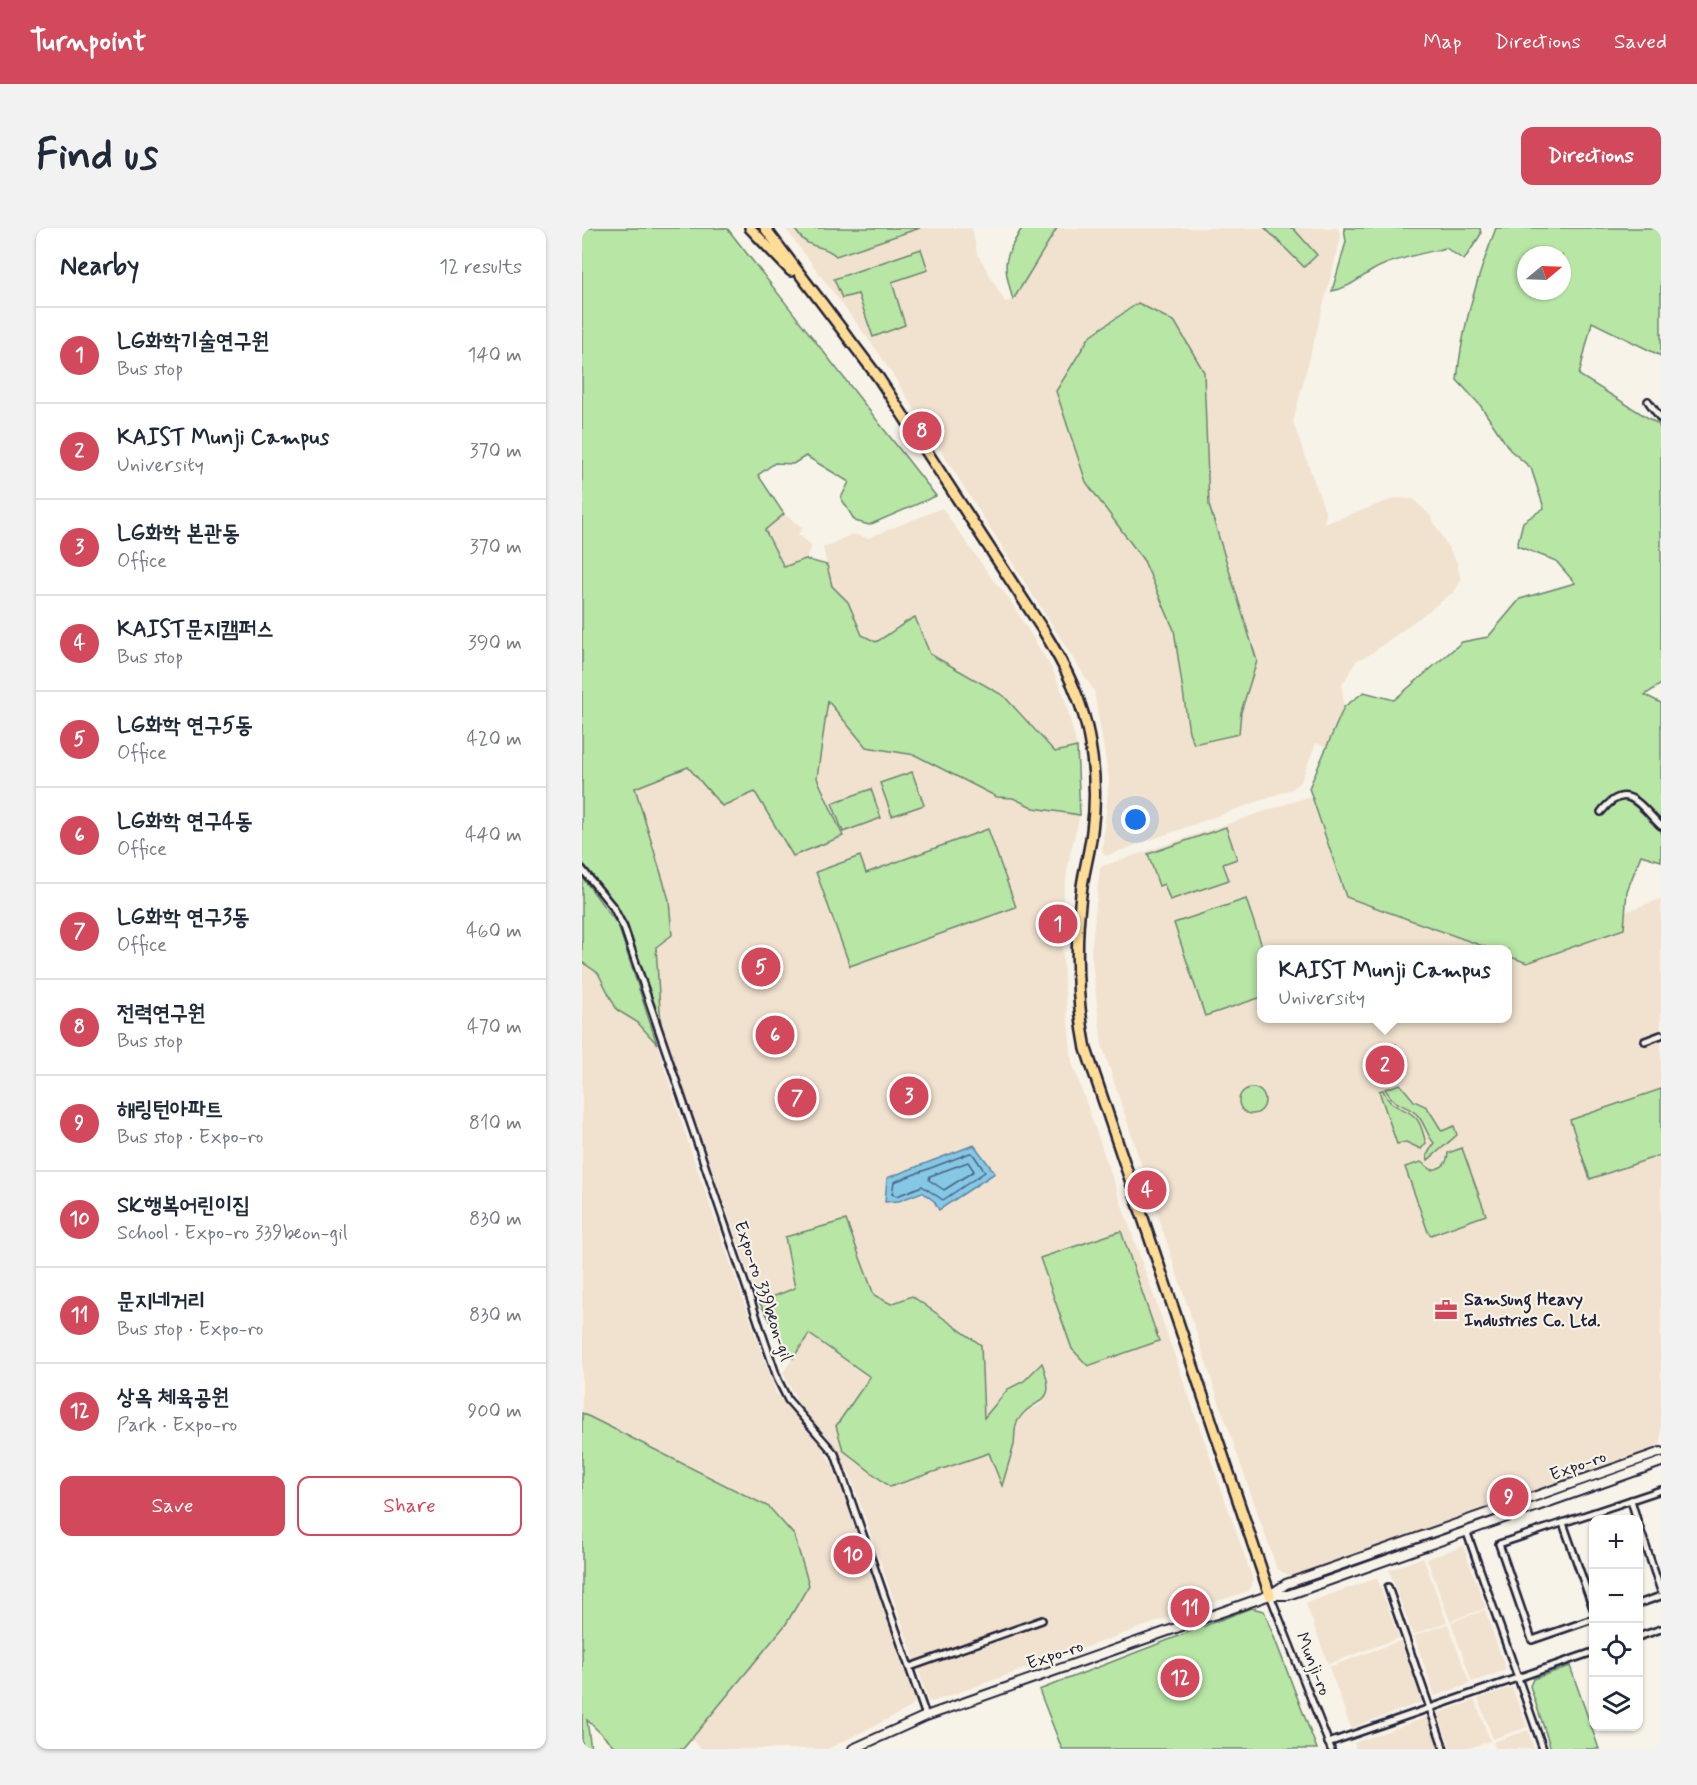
<!DOCTYPE html>
<meta charset="utf-8">
<style>
body{margin:0;font-family:Mynerve,"Poor Story",sans-serif;background:#f2f2f3;color:#1f2937}
.controls{position:absolute;right:18px;bottom:18px;display:grid;overflow:hidden;border-radius:12px;box-shadow:0 2px 4px #0004}
.controls button{width:54px;height:54px;display:grid;place-items:center;padding:0;border:0;border-bottom:2px solid #e0e1e3;background:#fff;color:#1f2937;font:30px sans-serif}
.compass{position:absolute;left:935px;top:18px;width:54px;height:54px;border-radius:50%;background:#fff;box-shadow:0 2px 4px #0004;rotate:71deg}
.you{position:absolute;left:554px;top:592px;width:21px;height:21px;margin:-15px;border:4px solid #fff;border-radius:50%;background:#1a73e8;box-shadow:0 0 0 9px #1a73e833}
.badge{display:grid;place-items:center;width:39px;height:39px;border-radius:50%;background:#d1495b;color:#fff;font-size:20px;font-weight:700}
.pin{position:absolute;translate:-50% -50%;border:3px solid #fff;box-shadow:0 2px 6px #0006}
.popup{position:absolute;left:675px;top:717px;width:255px;height:78px;box-sizing:border-box;display:grid;place-content:center;border-radius:12px;background:#fff;filter:drop-shadow(0 2px 4px #0005);font-size:20px;white-space:nowrap;color:#747a83}
.popup b{font-size:22px;color:#1f2937}
.popup::after{content:'';position:absolute;left:50%;top:100%;margin-left:-12px;border:12px solid transparent;border-top-color:#fff}
.list{margin:0;padding:0;list-style:none}
h2{display:flex;justify-content:space-between;align-items:center;height:78px;margin:0;padding:0 24px;font-size:26px}
h2 small{font-size:20px;font-weight:400;color:#747a83}
.list li{display:grid;grid-template-columns:39px 1fr auto;gap:18px;align-items:center;box-sizing:border-box;height:96px;padding:0 24px;border-top:2px solid #e0e1e3}
.list b{display:block;font-size:22px;white-space:nowrap}
.list p{margin:0;font-size:20px;white-space:nowrap;color:#747a83}
.list em{font-size:20px;font-style:normal;color:#747a83}
.actions{display:flex;gap:12px;padding:18px 24px}
.actions a{flex:1;padding:14px 0;border:2px solid #d1495b;border-radius:12px;text-align:center;font-size:21px;color:#d1495b}
.actions .main{background:#d1495b;color:#fff}
.icon{flex:none;width:33px;height:33px;fill:none;stroke:currentColor;stroke-width:2;stroke-linecap:round;stroke-linejoin:round}
.map{position:relative;flex:none;width:1079px;height:1521px;overflow:hidden;border-radius:12px}
header{display:flex;align-items:center;gap:36px;box-sizing:border-box;height:84px;padding:0 30px;background:#d1495b;color:#fff}
header strong{font-size:28px}
nav{display:flex;gap:33px;margin-inline-start:auto;font-size:21px}
.intro{display:flex;align-items:center;justify-content:space-between;box-sizing:border-box;height:144px;padding:0 36px}
h1{margin:0;font-size:42px}
.button{padding:15px 27px;border-radius:12px;background:#d1495b;color:#fff;font-size:21px;font-weight:700}
main{display:flex;gap:36px;padding:0 36px}
aside{flex:1;background:#fff;border-radius:12px;box-shadow:0 2px 4px #0004}
.map>svg:first-child{display:block}
.built{fill:#f1e2cf}
.green{fill:#b7e6a5;stroke:#6c8470;stroke-width:1.5;fill-rule:evenodd}
.water{fill:#85c8e6;stroke:#5d86a2;stroke-width:1.5}
.lines{fill:none;stroke-linecap:round;stroke-linejoin:round}
.shore{stroke:#4a647f;stroke-width:1.5}
.minor-casing{stroke:#22223b;stroke-width:10}
.secondary-casing{stroke:#22223b;stroke-width:12}
.primary-casing{stroke:#22223b;stroke-width:14}
.minor{stroke:#f7f3e8;stroke-width:5}
.secondary{stroke:#f7f3e8;stroke-width:8}
.primary{stroke:#ffdd96;stroke-width:9}
.labels{text-anchor:middle;dominant-baseline:central;stroke-width:4.5;stroke-linejoin:round;paint-order:stroke}
.street-label{font-size:18px;fill:#22223b;stroke:#f7f3e8}
.poi-label{font-size:18px;font-weight:bold;fill:#22223b;stroke:#f7f3e8;text-anchor:start}
</style>
<header>
<strong>Turnpoint</strong>
<nav><a>Map</a><a>Directions</a><a>Saved</a></nav>
</header>
<div class="intro"><h1>Find us</h1><a class="button">Directions</a></div>
<main>
<aside>
<h2>Nearby<small>12 results</small></h2>
<ul class="list">
<li><span class="badge">1</span><div><b>LG화학기술연구원</b><p>Bus stop</p></div><em>140 m</em></li>
<li><span class="badge">2</span><div><b>KAIST Munji Campus</b><p>University</p></div><em>370 m</em></li>
<li><span class="badge">3</span><div><b>LG화학 본관동</b><p>Office</p></div><em>370 m</em></li>
<li><span class="badge">4</span><div><b>KAIST문지캠퍼스</b><p>Bus stop</p></div><em>390 m</em></li>
<li><span class="badge">5</span><div><b>LG화학 연구5동</b><p>Office</p></div><em>420 m</em></li>
<li><span class="badge">6</span><div><b>LG화학 연구4동</b><p>Office</p></div><em>440 m</em></li>
<li><span class="badge">7</span><div><b>LG화학 연구3동</b><p>Office</p></div><em>460 m</em></li>
<li><span class="badge">8</span><div><b>전력연구원</b><p>Bus stop</p></div><em>470 m</em></li>
<li><span class="badge">9</span><div><b>해링턴아파트</b><p>Bus stop · Expo-ro</p></div><em>810 m</em></li>
<li><span class="badge">10</span><div><b>SK행복어린이집</b><p>School · Expo-ro 339beon-gil</p></div><em>830 m</em></li>
<li><span class="badge">11</span><div><b>문지네거리</b><p>Bus stop · Expo-ro</p></div><em>830 m</em></li>
<li><span class="badge">12</span><div><b>상옥 체육공원</b><p>Park · Expo-ro</p></div><em>900 m</em></li>
</ul>
<div class="actions"><a class="main">Save</a><a>Share</a></div>
</aside>
<div class="map">
<svg width="1079" height="1521" viewBox="0 0 1079 1521">
<rect width="100%" height="100%" fill="#f7f3e8"/>
<filter id="ink" filterUnits="userSpaceOnUse"><feTurbulence type="fractalNoise" baseFrequency=".0167" numOctaves="2"/><feDisplacementMap in="SourceGraphic" scale="12" xChannelSelector="R" yChannelSelector="G"/><feConvolveMatrix kernelMatrix="1 2 1 2 8 2 1 2 1" color-interpolation-filters="sRGB"/></filter>
<g filter="url(#ink)">
<g class="built">
<path d="M 203,0 L 390,0 L 395,25 L 423,74 L 431,72 L 475,0 L 756,0 L 759,9 L 711,194 L 744,286 L 742,296 L 814,270 L 831,271 L 847,286 L 875,335 L 879,353 L 872,364 L 787,427 L 775,432 L 760,457 L 762,479 L 744,519 L 734,515 L 719,553 L 710,561 L 524,628 L 520,624 L 527,552 L 512,463 L 296,124 Z"/>
<path d="M 360,280 L 411,352 L 426,369 L 470,441 L 482,468 L 495,519 L 473,524 L 422,468 L 348,426 L 333,389 L 313,399 L 307,407 L 294,414 L 280,407 L 266,374 L 250,358 L 241,320 L 270,306 L 286,310 Z"/>
<path d="M 202,286 L 221,300 L 216,306 L 230,318 L 223,331 L 202,339 L 183,302 Z"/>
<path d="M 246,473 L 284,519 L 333,527 L 415,569 L 431,570 L 452,580 L 498,587 L 488,626 L 479,683 L 482,754 L 490,834 L 671,1352 L 667,1363 L 633,1374 L 617,1375 L 591,1388 L 350,1474 L 346,1473 L 336,1441 L 338,1437 L 465,1392 L 464,1388 L 333,1433 L 268,1247 L 244,1207 L 212,1173 L 214,1170 L 201,1145 L 226,1106 L 288,1150 L 259,1214 L 261,1222 L 308,1259 L 408,1225 L 420,1257 L 434,1195 L 446,1182 L 459,1176 L 466,1165 L 466,1148 L 460,1135 L 442,1153 L 426,1161 L 402,1191 L 309,1076 L 292,1067 L 264,992 L 213,1060 L 177,1074 L 79,797 L 74,719 L 90,707 L 87,672 L 53,560 L 106,539 L 140,578 L 173,564 L 260,608 L 235,550 Z"/>
<path d="M 728,568 L 764,669 L 909,721 L 680,722 L 680,790 L 926,790 L 926,728 L 946,735 L 1042,701 L 1043,684 L 1079,671 L 1079,1217 L 709,1348 L 695,1341 L 637,1174 L 520,817 L 509,725 L 518,639 Z"/>
<path d="M 0,734 L 16,745 L 35,782 L 55,794 L 75,816 L 108,920 L 194,1165 L 240,1219 L 251,1238 L 333,1473 L 330,1479 L 246,1521 L 119,1521 L 109,1511 L 204,1396 L 227,1357 L 212,1307 L 187,1279 L 0,1185 Z"/>
<path d="M 881,1318 L 904,1380 L 868,1393 L 845,1331 Z"/>
<path d="M 841,1329 L 865,1394 L 831,1407 L 807,1342 Z"/>
<path d="M 795,1350 L 817,1410 L 746,1436 L 724,1375 Z"/>
<path d="M 903,1382 L 924,1442 L 890,1454 L 869,1394 Z"/>
<path d="M 866,1396 L 888,1456 L 853,1468 L 832,1408 Z"/>
<path d="M 818,1413 L 840,1474 L 769,1500 L 747,1439 Z"/>
<path d="M 930,1459 L 945,1499 L 911,1511 L 896,1471 Z"/>
<path d="M 893,1472 L 908,1513 L 885,1521 L 869,1521 L 856,1485 Z"/>
<path d="M 845,1489 L 857,1521 L 774,1521 L 772,1515 Z"/>
<path d="M 946,1502 L 952,1521 L 914,1521 L 911,1514 Z"/>
</g>
<g class="green">
<path d="M 0,0 L 145,0 L 354,268 L 287,297 L 273,293 L 259,270 L 267,254 L 224,228 L 211,236 L 193,235 L 176,247 L 202,286 L 183,302 L 202,339 L 223,331 L 245,337 L 250,358 L 266,374 L 280,407 L 294,414 C 309,406 317,397 333,389 L 348,426 L 422,468 L 473,524 L 495,519 L 498,587 L 452,580 L 431,570 L 415,569 L 333,527 L 284,519 L 246,473 L 235,550 L 261,608 L 211,628 L 173,564 L 140,578 L 106,539 L 53,560 L 87,672 L 90,707 L 74,719 L 79,797 L 45,695 L 0,634 Z"/>
<path d="M 212,0 L 338,0 L 254,28 C 238,13 228,26 212,0 Z"/>
<path d="M 440,0 L 475,0 L 431,72 C 421,34 420,34 440,0 Z"/>
<path d="M 683,0 L 711,0 L 735,27 L 722,39 Z"/>
<path d="M 762,0 L 898,0 L 899,6 L 882,32 L 864,20 C 842,25 820,29 799,38 C 781,46 769,60 750,63 L 764,14 Z"/>
<path d="M 914,0 L 1079,0 L 1079,128 L 1010,94 L 997,147 L 1076,196 L 1079,202 L 1079,456 L 1063,467 L 1079,475 L 1079,633 L 1059,627 L 1045,663 L 1042,701 L 945,735 L 926,728 L 926,722 L 909,721 L 764,669 L 727,560 L 762,479 L 782,464 L 812,472 L 880,414 L 906,409 L 938,371 L 993,355 L 974,333 L 935,318 L 941,294 L 962,280 L 949,240 L 928,222 L 898,177 L 875,152 C 880,99 895,50 914,0 ZM 944,27 L 980,27 L 980,63 L 944,63 Z"/>
<path d="M 339,21 L 346,42 L 310,54 L 323,97 L 291,109 L 276,66 L 260,70 L 252,51 Z"/>
<path d="M 556,75 L 593,94 L 622,144 L 627,277 L 675,433 L 659,484 L 657,506 L 612,516 L 607,504 L 592,402 L 562,333 L 504,254 L 474,163 L 508,108 Z"/>
<path d="M 330,544 L 342,577 L 310,588 L 298,555 Z"/>
<path d="M 289,561 L 299,590 L 261,604 L 250,575 Z"/>
<path d="M 644,599 L 655,631 L 641,636 L 647,652 L 588,672 L 582,656 L 577,658 L 566,626 Z"/>
<path d="M 406,601 L 434,679 L 268,738 L 234,644 L 278,628 L 284,645 Z"/>
<path d="M 0,649 L 36,697 L 75,816 L 55,794 L 35,782 L 16,745 L 0,734 Z"/>
<path d="M 664,671 L 681,721 L 680,769 L 623,788 L 592,695 Z"/>
<path d="M 814,816 L 819,831 L 791,841 L 786,826 Z"/>
<path d="M 818,856 L 832,873 L 845,879 L 860,903 L 872,898 L 875,907 L 846,932 L 845,927 L 852,915 C 845,907 843,897 837,889 C 826,875 815,882 803,861 Z"/>
<circle cx="670" cy="873" r="13"/>
<path d="M 1079,861 L 1079,927 L 1008,951 L 988,892 Z"/>
<path d="M 801,862 C 809,882 820,877 833,889 C 840,895 841,907 844,915 L 839,921 L 824,914 L 815,916 L 797,863 Z"/>
<path d="M 880,920 L 904,987 L 849,1007 L 846,1004 L 823,939 L 839,934 L 850,942 C 862,939 865,936 866,925 Z"/>
<path d="M 264,992 L 292,1067 L 309,1076 L 330,1068 L 399,1117 L 402,1190 L 426,1161 L 442,1153 L 460,1135 C 478,1182 451,1166 435,1194 C 432,1201 433,1210 432,1217 C 428,1231 424,1244 420,1258 L 407,1225 L 308,1259 L 261,1222 L 254,1198 L 288,1149 L 227,1106 L 211,1130 L 177,1074 L 213,1060 L 203,1009 Z"/>
<path d="M 539,1003 L 577,1113 L 506,1138 L 490,1121 L 458,1030 Z"/>
<path d="M 0,1185 L 187,1279 L 212,1307 L 227,1357 L 204,1396 L 101,1521 L 35,1521 L 5,1492 L 9,1521 L 0,1521 Z"/>
<path d="M 669,1380 L 682,1383 L 735,1521 L 480,1521 L 457,1462 Z"/>
<path d="M 988,1438 L 1017,1521 L 969,1521 L 948,1458 L 951,1451 Z"/>
</g>
<path class="water" d="M 392,917 L 413,945 L 357,982 L 352,973 L 340,964 L 317,973 L 303,974 L 305,950 Z"/>
<g class="lines">
<g class="shore">
<path d="M 388,925 L 391,926 L 403,944 L 361,972 L 340,958 L 315,968 L 310,966 L 312,954 Z"/>
<path d="M 386,934 L 392,943 L 362,962 L 347,952 L 348,948 Z"/>
</g>
<g class="minor-casing">
<g id="minor">
<path d="M 1066,173 L 1079,191"/>
<path d="M 1019,584 C 1045,551 1058,578 1079,598"/>
<path d="M 0,641 L 31,679 L 42,700 L 196,1152 L 206,1172 L 253,1226 L 344,1488"/>
<path d="M 1063,813 L 1079,807"/>
<path d="M 1049,1272 L 1055,1292"/>
<path d="M 981,1295 L 1011,1380"/>
<path d="M 1056,1295 L 1079,1363"/>
<path d="M 884,1302 L 961,1521"/>
<path d="M 806,1359 L 862,1521"/>
<path d="M 688,1367 L 749,1521"/>
<path d="M 1056,1376 L 1079,1368"/>
<path d="M 1011,1391 L 950,1412 L 917,1316 L 1079,1262"/>
<path d="M 1056,1409 L 1079,1401"/>
<path d="M 328,1439 L 460,1392"/>
<path d="M 746,1515 L 1011,1424"/>
</g>
</g>
<g class="secondary-casing">
<g id="secondary">
<path d="M 690,1367 L 706,1367 L 1079,1234"/>
<path d="M 271,1521 L 344,1488 L 688,1367 L 704,1356 L 1079,1224"/>
</g>
</g>
<g class="primary-casing">
<g id="primary">
<path d="M 168,0 L 209,43"/>
<path d="M 183,0 L 296,149 L 461,402 C 483,438 502,474 508,516 C 513,544 514,574 510,603 C 508,624 501,645 499,666 C 493,718 494,769 504,821 L 688,1367"/>
</g>
</g>
<use href="#minor" class="minor"/>
<use href="#secondary" class="secondary"/>
<use href="#primary" class="primary"/>
</g>
</g>
<defs>
<g id="office-bare" transform="scale(1.8)"><path d="M-6-3h4V-5.5h4V-3h4V5H-6ZM-1-4.5V-3h2v-1.5ZM-6 0V1H6V0Z" fill="#d1495b" stroke="#f7f3e8" stroke-width="2.5" paint-order="stroke"/></g>
</defs>
<g fill-rule="evenodd">
<use href="#office-bare" x="864" y="1082"/>
</g>
<g class="labels">
<g class="street-label">
<text transform="translate(181 1063) rotate(71)">Expo-ro 339beon-gil</text>
<text transform="translate(996 1238) rotate(-20)">Expo-ro</text>
<text transform="translate(473 1427) rotate(-19)">Expo-ro</text>
<text transform="translate(731 1436) rotate(68)">Munji-ro</text>
</g>
<g class="poi-label">
<text x="882" y="1072">Samsung Heavy<tspan x="882" dy="21">Industries Co. Ltd.</tspan></text>
</g>
</g>
</svg>
<div class="controls">
<button>+</button>
<button>−</button>
<button><svg class="icon" aria-label="locate" viewBox="0 0 24 24"><circle cx="12" cy="12" r="6"/><path d="M12 2v4M12 18v4M2 12h4M18 12h4"/></svg></button>
<button><svg class="icon" aria-label="layers" viewBox="0 0 24 24"><path d="M12 4l9 5-9 5-9-5zM3 14l9 5 9-5"/></svg></button>
</div>
<svg class="compass" viewBox="-18 -18 36 36"><path d="M0-13l5 13h-10z" fill="#e53935"/><path d="M0 13l5-13h-10z" fill="#747a83"/></svg>
<div class="you"></div>
<div class="pin badge" style="left:476px;top:696px">1</div>
<div class="pin badge" style="left:803px;top:837px">2</div>
<div class="popup"><b>KAIST Munji Campus</b>University</div>
<div class="pin badge" style="left:327px;top:868px">3</div>
<div class="pin badge" style="left:565px;top:962px">4</div>
<div class="pin badge" style="left:179px;top:739px">5</div>
<div class="pin badge" style="left:193px;top:807px">6</div>
<div class="pin badge" style="left:215px;top:870px">7</div>
<div class="pin badge" style="left:340px;top:203px">8</div>
<div class="pin badge" style="left:927px;top:1269px">9</div>
<div class="pin badge" style="left:271px;top:1327px">10</div>
<div class="pin badge" style="left:608px;top:1380px">11</div>
<div class="pin badge" style="left:598px;top:1450px">12</div>
</div>
</main>
